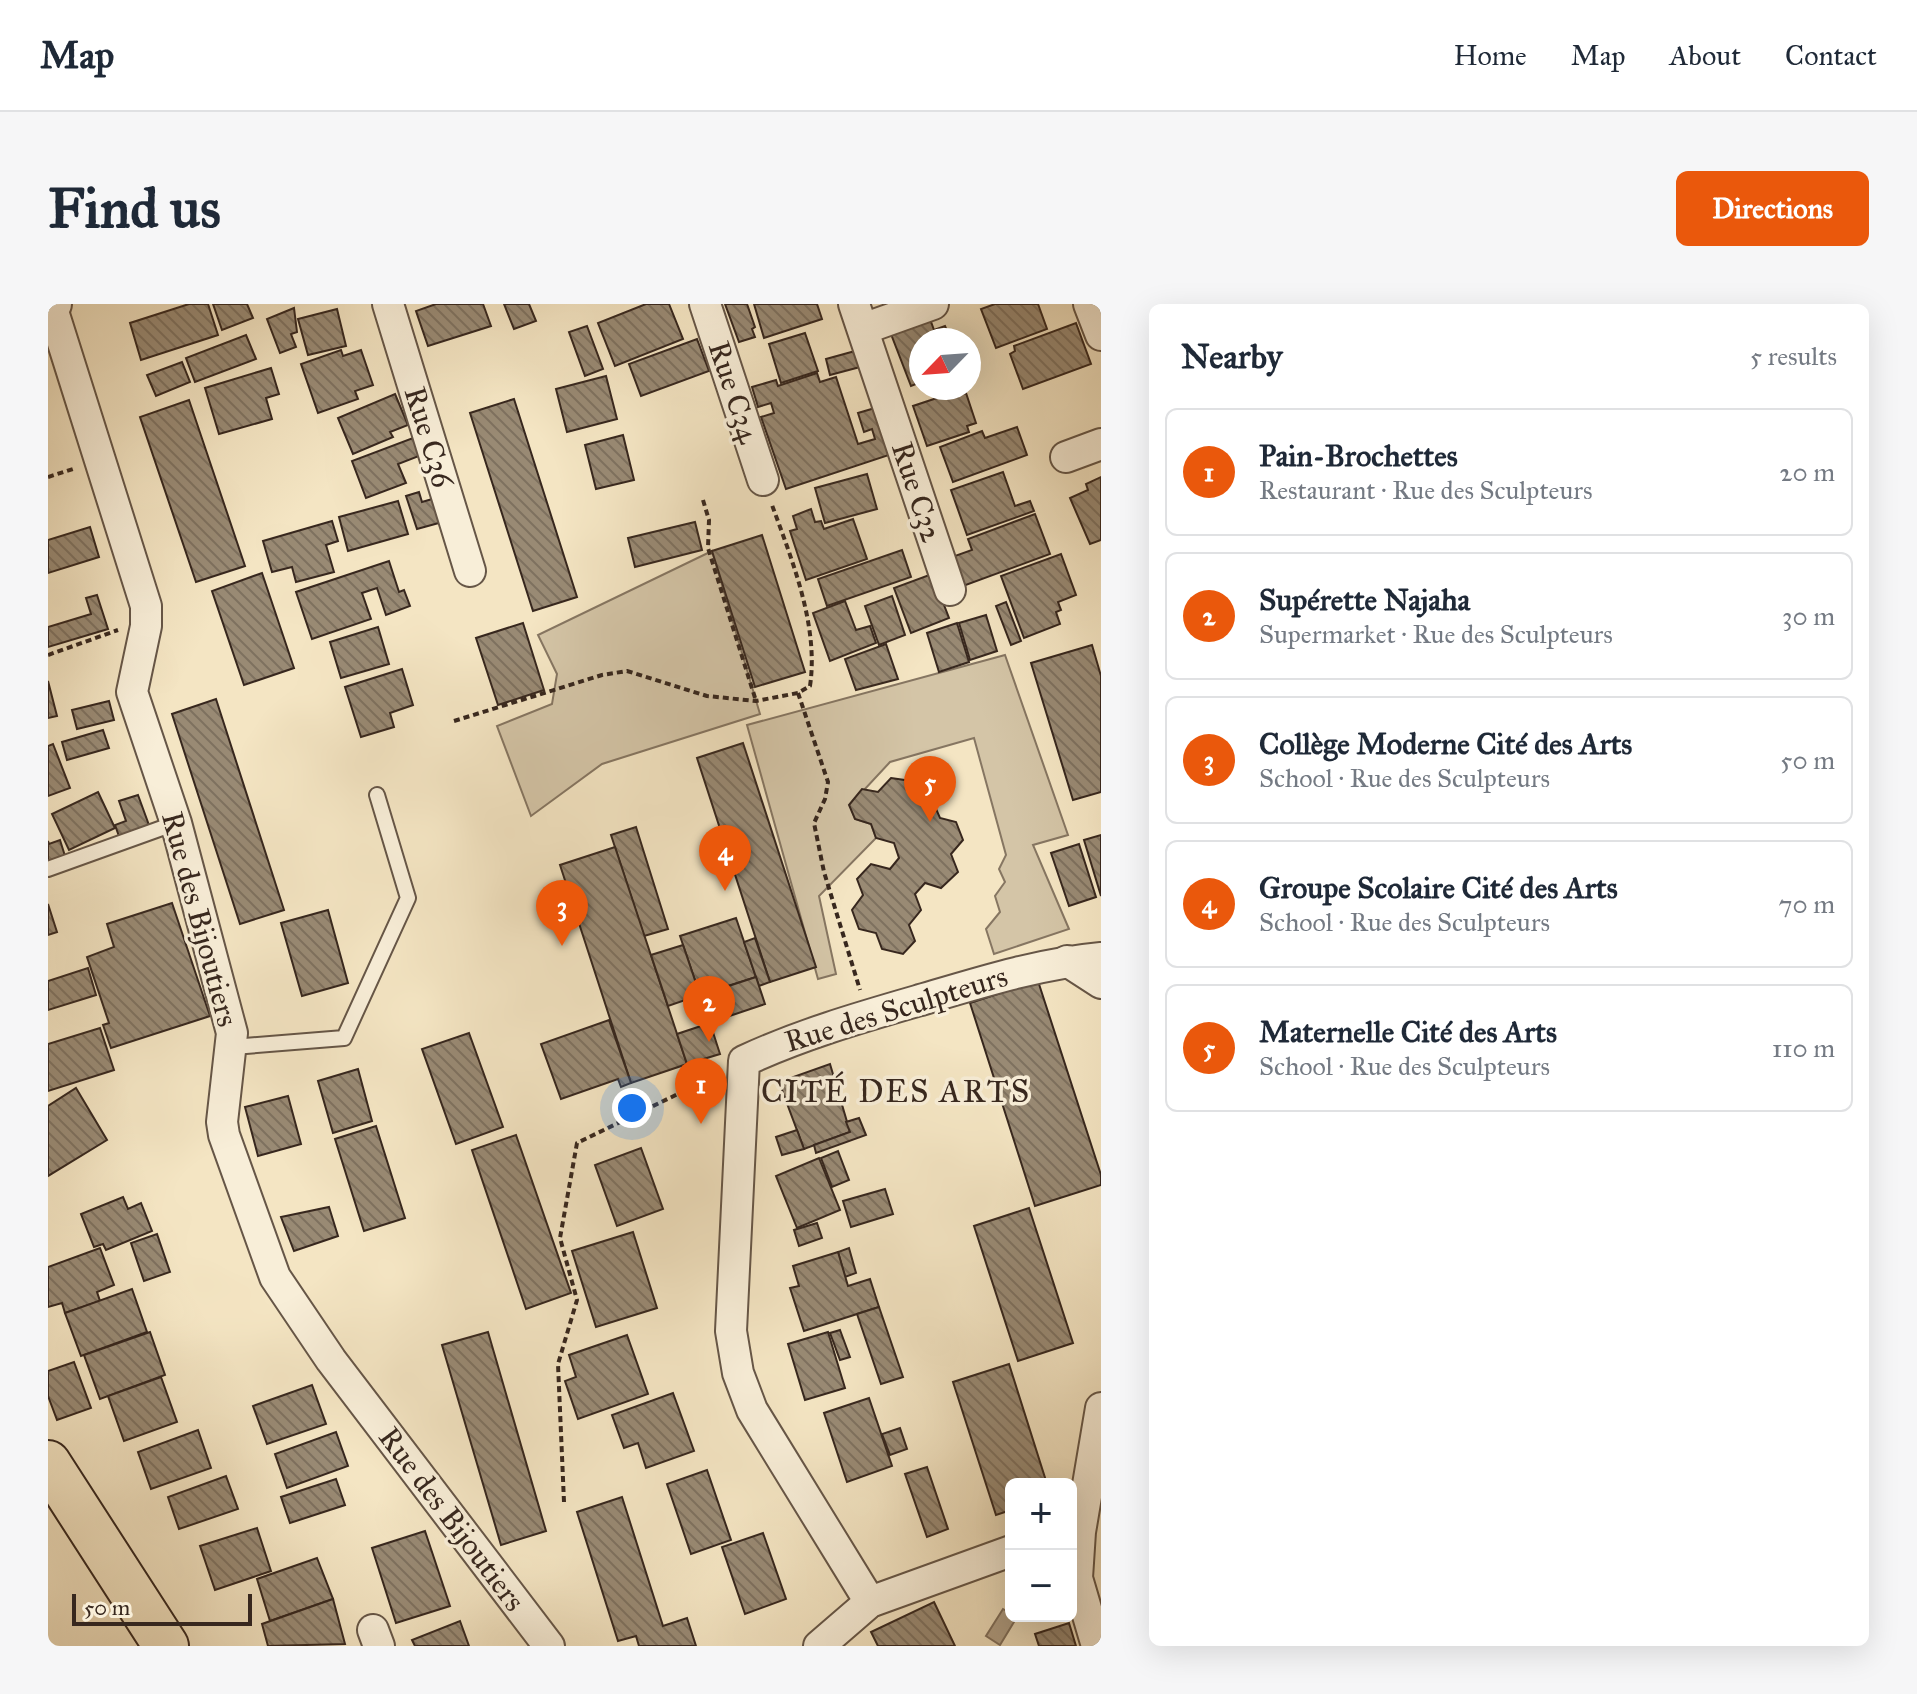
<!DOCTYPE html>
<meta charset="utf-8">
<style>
body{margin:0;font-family:"IM FELL Great Primer",serif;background:#f6f6f7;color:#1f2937}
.controls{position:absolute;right:24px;bottom:24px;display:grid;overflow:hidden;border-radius:12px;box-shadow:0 8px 32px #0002}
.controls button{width:72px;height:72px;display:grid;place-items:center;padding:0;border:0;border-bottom:2px solid #e0e1e3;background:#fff;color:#1f2937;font:40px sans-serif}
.compass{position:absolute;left:861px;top:24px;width:72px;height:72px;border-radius:50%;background:#fff;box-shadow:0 8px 32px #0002;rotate:245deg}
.scale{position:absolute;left:24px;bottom:20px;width:180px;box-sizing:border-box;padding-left:8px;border:4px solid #37271e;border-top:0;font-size:22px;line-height:28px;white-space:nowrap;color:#37271e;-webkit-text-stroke:6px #f8eed8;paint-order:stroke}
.you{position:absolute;left:584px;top:804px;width:28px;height:28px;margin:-20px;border:6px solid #fff;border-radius:50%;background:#1a73e8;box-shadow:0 0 0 12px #1a73e833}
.badge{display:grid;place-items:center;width:52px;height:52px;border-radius:50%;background:#ea580c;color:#fff;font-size:26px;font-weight:700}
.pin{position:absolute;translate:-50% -66px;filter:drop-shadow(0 2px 4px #0008)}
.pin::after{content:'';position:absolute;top:42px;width:28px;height:24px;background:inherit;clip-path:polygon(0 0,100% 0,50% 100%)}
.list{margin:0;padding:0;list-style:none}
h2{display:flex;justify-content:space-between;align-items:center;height:104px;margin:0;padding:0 32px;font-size:34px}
h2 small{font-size:26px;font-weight:400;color:#747a83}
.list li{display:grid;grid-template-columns:52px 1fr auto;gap:24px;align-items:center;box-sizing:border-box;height:128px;margin:0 16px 16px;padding:0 16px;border:2px solid #e0e1e3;border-radius:12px}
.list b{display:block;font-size:30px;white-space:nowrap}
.list p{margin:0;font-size:26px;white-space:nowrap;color:#747a83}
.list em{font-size:26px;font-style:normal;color:#747a83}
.map{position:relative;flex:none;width:1053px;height:1342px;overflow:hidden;border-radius:12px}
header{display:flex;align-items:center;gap:48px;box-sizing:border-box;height:112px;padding:0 40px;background:#fff;border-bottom:2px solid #e0e1e3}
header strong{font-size:38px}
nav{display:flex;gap:44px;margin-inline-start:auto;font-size:28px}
.intro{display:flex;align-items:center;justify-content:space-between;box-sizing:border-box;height:192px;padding:0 48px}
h1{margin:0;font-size:56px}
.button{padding:20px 36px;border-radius:12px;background:#ea580c;color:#fff;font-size:28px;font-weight:700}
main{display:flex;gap:48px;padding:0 48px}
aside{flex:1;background:#fff;border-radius:12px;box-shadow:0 8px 32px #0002}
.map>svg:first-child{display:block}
.grass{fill:#d4c5a7;stroke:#867662;stroke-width:2}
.water{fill:#b4a48b;stroke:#82725f;stroke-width:2}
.building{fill:url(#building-back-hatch);stroke:#37271e;stroke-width:2}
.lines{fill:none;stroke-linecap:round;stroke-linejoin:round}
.service-casing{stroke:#665647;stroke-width:18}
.minor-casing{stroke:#665647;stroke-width:34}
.tertiary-casing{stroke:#665647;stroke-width:40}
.primary-casing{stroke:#37271e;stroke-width:48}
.path{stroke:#37271e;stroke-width:4;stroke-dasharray:6 4;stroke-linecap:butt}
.service{stroke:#f8eed8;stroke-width:14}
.minor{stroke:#f8eed8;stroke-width:30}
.tertiary{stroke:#f8eed8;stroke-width:36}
.primary{stroke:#f4e5c3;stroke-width:44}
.labels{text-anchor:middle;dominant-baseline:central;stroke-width:7;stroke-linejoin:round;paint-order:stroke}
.street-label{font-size:30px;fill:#37271e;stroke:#f8eed8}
.neighbourhood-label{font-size:32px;letter-spacing:2px;fill:#37271e;stroke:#f8eed8}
</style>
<header>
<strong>Map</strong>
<nav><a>Home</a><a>Map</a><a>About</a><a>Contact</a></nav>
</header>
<div class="intro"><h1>Find us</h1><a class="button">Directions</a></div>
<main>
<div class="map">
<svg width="1053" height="1342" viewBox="0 0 1053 1342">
<defs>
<pattern id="building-back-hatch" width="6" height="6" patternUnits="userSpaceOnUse" patternTransform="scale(2)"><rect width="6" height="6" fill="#998a74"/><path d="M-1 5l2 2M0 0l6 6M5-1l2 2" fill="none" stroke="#7e715f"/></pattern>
</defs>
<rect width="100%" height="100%" fill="#f4e5c3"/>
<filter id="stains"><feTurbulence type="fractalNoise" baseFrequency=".0025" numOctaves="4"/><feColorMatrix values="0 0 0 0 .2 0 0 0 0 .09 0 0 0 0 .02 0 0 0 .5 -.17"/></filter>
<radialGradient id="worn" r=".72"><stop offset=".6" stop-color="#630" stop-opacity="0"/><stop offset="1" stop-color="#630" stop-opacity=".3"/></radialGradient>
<g class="grass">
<path d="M 664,247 L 712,410 L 554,460 L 483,512 L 449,422 L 504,400 L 509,370 L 490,331 Z"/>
<path d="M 957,351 L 1020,531 L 985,541 L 1021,625 L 946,650 L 938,625 L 952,608 L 947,592 L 957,578 L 951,565 L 958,551 L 926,434 L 842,458 L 802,501 L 807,515 L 823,520 L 828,534 L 771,592 L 788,670 L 770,675 L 699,421 Z"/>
</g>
<path class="water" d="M 955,1305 L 969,1313 L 952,1341 L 938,1332 Z"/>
<g class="building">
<path d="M 141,0 L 160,0 L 170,31 L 93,56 L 82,19 Z"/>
<path d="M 165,0 L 199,0 L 205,14 L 174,26 Z"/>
<path d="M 388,0 L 435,0 L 443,22 L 380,42 L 368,7 Z"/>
<path d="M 456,0 L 481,0 L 488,17 L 466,25 Z"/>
<path d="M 598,0 L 621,0 L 635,35 L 567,62 L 550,19 Z"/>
<path d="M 677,0 L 699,0 L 707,23 L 704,25 L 707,33 L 691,38 Z"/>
<path d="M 706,0 L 769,0 L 774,15 L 716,34 Z"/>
<path d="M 947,0 L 990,0 L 999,25 L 948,44 L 933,5 Z"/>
<path d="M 246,4 L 249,28 L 243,30 L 248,43 L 232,49 L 219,15 Z"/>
<path d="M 289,5 L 298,42 L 260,51 L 250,15 Z"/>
<path d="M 882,15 L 886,26 L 897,22 L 903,36 L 873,36 L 873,78 L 863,82 L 843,30 Z"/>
<path d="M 1028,19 L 1043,60 L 975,85 L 962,50 L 967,47 L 966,42 Z"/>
<path d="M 539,22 L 555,65 L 537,72 L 521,28 Z"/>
<path d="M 757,29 L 770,67 L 733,79 L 721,40 Z"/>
<path d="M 198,31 L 208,55 L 147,78 L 138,54 Z"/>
<path d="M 649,35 L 661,67 L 593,92 L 581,60 Z"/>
<path d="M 293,46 L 295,52 L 313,46 L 325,81 L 307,87 L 310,95 L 270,109 L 253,60 Z"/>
<path d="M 807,47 L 812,63 L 782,71 L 778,55 Z"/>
<path d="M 134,58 L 142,78 L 108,92 L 99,71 Z"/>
<path d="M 223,64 L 231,90 L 218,94 L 224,115 L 171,130 L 157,84 Z"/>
<path d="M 769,69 L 772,78 L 788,73 L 810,140 L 827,135 L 824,125 L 816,128 L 810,109 L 827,104 L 847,149 L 738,185 L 713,113 L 726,109 L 723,99 L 710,103 L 704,83 L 728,76 L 730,82 Z"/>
<path d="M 558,72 L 569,115 L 519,128 L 508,85 Z"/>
<path d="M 907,88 L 908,92 L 918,89 L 928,119 L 919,122 L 921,128 L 879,142 L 865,102 Z"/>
<path d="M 347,90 L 360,121 L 342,128 L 345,133 L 305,150 L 290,114 Z"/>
<path d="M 466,95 L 529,293 L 485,307 L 422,109 Z"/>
<path d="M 141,96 L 197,262 L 148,278 L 92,113 Z"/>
<path d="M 969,123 L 979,151 L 905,178 L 892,143 L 934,127 L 937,134 Z"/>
<path d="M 575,131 L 586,176 L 548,185 L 537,141 Z"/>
<path d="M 365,134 L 371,152 L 350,160 L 358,179 L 318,194 L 304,157 Z"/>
<path d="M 955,168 L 967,202 L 982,197 L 986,207 L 919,231 L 903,186 Z"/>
<path d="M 819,170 L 829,205 L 777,219 L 767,184 Z"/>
<path d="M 1053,173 L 1053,236 L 1042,240 L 1022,194 L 1040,186 L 1038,180 Z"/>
<path d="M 371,188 L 374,198 L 391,193 L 398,217 L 369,225 L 358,192 Z"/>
<path d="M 350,197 L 360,230 L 300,247 L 291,213 Z"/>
<path d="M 763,205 L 767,218 L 773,217 L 776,225 L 805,215 L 819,255 L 758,276 L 742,227 L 749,225 L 745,212 Z"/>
<path d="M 987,210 L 1002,250 L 915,282 L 904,253 L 924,246 L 920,235 Z"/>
<path d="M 284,217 L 290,237 L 278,241 L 286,268 L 248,278 L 244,263 L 224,268 L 215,237 Z"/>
<path d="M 647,218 L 654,246 L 587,263 L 580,234 Z"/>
<path d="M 42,223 L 51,253 L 0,269 L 0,236 Z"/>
<path d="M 714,231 L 757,368 L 707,383 L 664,247 Z"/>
<path d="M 854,246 L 863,273 L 779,302 L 770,275 Z"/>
<path d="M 1013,250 L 1028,291 L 1010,298 L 1013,306 L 1008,308 L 1012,320 L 976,334 L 953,272 Z"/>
<path d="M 341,257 L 351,288 L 356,286 L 362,302 L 338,311 L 329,284 L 314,289 L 323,315 L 264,335 L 248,288 Z"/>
<path d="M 214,269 L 246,364 L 196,381 L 164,287 Z"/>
<path d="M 884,270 L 901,314 L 863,329 L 846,284 Z"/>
<path d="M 49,291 L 60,325 L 0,343 L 0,323 L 43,310 L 38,294 Z"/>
<path d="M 844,292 L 857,331 L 831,341 L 817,302 Z"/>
<path d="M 797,297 L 808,326 L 822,322 L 828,339 L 782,357 L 765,309 Z"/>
<path d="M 958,298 L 973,337 L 963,341 L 948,302 Z"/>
<path d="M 938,311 L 949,347 L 922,356 L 911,319 Z"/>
<path d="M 475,319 L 496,386 L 450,401 L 428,334 Z"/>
<path d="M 909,319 L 921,358 L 891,368 L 879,329 Z"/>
<path d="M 330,323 L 341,360 L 293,374 L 282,338 Z"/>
<path d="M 838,340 L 850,375 L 808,386 L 797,355 Z"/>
<path d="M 1044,341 L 1053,372 L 1053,488 L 1025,496 L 983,359 Z"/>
<path d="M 354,365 L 365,401 L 342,409 L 346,423 L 313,433 L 297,383 Z"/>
<path d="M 0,377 L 9,412 L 0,414 Z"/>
<path d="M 168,395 L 236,606 L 192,620 L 124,410 Z"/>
<path d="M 61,397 L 66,416 L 29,425 L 24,406 Z"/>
<path d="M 55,426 L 61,444 L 19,456 L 14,438 Z"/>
<path d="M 695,439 L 768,663 L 722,678 L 649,454 Z"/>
<path d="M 5,440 L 22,484 L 0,492 L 0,442 Z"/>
<path d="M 843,474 L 863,477 L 868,494 L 885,498 L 892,514 L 908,518 L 915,536 L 903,550 L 910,568 L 893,584 L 877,579 L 867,590 L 873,606 L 861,621 L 867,637 L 855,650 L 834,645 L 828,629 L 811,625 L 804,606 L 815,591 L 809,575 L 823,560 L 842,565 L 851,554 L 846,539 L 828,534 L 823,520 L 807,515 L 801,501 L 814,485 L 830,488 Z"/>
<path d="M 50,488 L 67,524 L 21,546 L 4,510 Z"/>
<path d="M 90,491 L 102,524 L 72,535 L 67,521 L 78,517 L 71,497 Z"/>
<path d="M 588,523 L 620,625 L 596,632 L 563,531 Z"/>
<path d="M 1053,531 L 1053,592 L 1036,536 Z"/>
<path d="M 12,536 L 17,552 L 0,557 L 0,537 L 1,540 Z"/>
<path d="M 1031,540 L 1048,593 L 1021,602 L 1003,549 Z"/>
<path d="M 567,543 L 639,760 L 583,779 L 512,561 Z"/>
<path d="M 124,599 L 162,712 L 63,744 L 55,721 L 61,719 L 39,653 L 66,643 L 59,620 Z"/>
<path d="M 0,600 L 9,628 L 0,631 Z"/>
<path d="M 280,606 L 300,679 L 254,692 L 233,619 Z"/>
<path d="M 688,614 L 708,673 L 652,691 L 632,632 Z"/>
<path d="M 707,634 L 722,678 L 711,682 L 696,638 Z"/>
<path d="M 635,641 L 652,691 L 620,702 L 603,651 Z"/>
<path d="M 40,664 L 48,691 L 0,706 L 0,677 Z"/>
<path d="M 708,673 L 717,700 L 655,721 L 647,693 Z"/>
<path d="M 990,677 L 1053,871 L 1053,881 L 987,902 L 922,699 Z"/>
<path d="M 561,716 L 583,779 L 573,783 L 570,775 L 513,795 L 493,740 Z"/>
<path d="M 662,719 L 672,750 L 639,760 L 629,730 Z"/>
<path d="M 52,724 L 66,766 L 0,787 L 0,740 Z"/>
<path d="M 421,729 L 455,823 L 408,840 L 374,745 Z"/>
<path d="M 782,760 L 802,828 L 756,845 L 731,778 Z"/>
<path d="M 310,765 L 324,817 L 285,829 L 270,777 Z"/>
<path d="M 28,784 L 59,836 L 0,872 L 0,802 Z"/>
<path d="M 240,792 L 253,840 L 210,852 L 197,803 Z"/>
<path d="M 811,814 L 818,831 L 768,849 L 766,841 L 802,828 L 798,818 Z"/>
<path d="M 328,822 L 357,914 L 316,927 L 287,835 Z"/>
<path d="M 749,826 L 756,845 L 734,851 L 728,833 Z"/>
<path d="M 468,831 L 523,989 L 478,1005 L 424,846 Z"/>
<path d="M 593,844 L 615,905 L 569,922 L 547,861 Z"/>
<path d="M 790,847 L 801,876 L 784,883 L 773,854 Z"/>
<path d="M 771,854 L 792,906 L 749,924 L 728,872 Z"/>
<path d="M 837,885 L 845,910 L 803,923 L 795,897 Z"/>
<path d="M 75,893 L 80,905 L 93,899 L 104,927 L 58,946 L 55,940 L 46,943 L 33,910 Z"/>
<path d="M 281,903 L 290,932 L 246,947 L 233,913 Z"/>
<path d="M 981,904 L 1025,1039 L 970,1057 L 926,922 Z"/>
<path d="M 769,919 L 774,934 L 751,942 L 746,926 Z"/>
<path d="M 585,928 L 609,1004 L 548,1023 L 524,947 Z"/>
<path d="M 109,930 L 122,968 L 96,977 L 83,939 Z"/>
<path d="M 52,944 L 66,981 L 49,988 L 52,997 L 17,1009 L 14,999 L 0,1003 L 0,963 Z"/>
<path d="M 801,944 L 808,969 L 797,973 L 790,948 Z"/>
<path d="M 790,948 L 800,982 L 822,975 L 831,1003 L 756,1027 L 742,984 L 751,982 L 745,962 Z"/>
<path d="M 84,985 L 99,1028 L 33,1052 L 17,1009 Z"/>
<path d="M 831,1003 L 855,1073 L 833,1080 L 809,1010 Z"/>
<path d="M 792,1026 L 802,1053 L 792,1056 L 782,1029 Z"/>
<path d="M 102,1028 L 117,1071 L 52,1095 L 36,1051 Z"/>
<path d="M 440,1028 L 498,1227 L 453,1241 L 394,1041 Z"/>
<path d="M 780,1028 L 797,1084 L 757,1096 L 740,1040 Z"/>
<path d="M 579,1031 L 600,1090 L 530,1115 L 517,1077 L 528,1073 L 521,1051 Z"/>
<path d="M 26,1058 L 43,1104 L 9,1116 L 0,1092 L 0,1067 Z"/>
<path d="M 961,1060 L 999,1180 L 963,1180 L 963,1206 L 948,1211 L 905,1078 Z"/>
<path d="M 113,1073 L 129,1118 L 76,1137 L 60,1092 Z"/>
<path d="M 264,1081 L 278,1120 L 219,1140 L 205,1102 Z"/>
<path d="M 625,1089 L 646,1147 L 598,1164 L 590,1139 L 576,1144 L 564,1111 Z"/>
<path d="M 821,1094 L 844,1162 L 799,1178 L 776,1109 Z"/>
<path d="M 852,1124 L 859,1145 L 842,1151 L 834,1130 Z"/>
<path d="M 150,1126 L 163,1164 L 103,1185 L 90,1148 Z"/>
<path d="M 288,1128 L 300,1162 L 239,1184 L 227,1150 Z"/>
<path d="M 879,1163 L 900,1225 L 879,1233 L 857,1170 Z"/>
<path d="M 659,1166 L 683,1236 L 643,1250 L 619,1180 Z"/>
<path d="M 178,1172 L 190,1205 L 131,1225 L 120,1193 Z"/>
<path d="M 288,1175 L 297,1201 L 242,1219 L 233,1193 Z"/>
<path d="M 574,1193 L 615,1322 L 639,1314 L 648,1342 L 591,1342 L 588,1332 L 570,1337 L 529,1208 Z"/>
<path d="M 209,1224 L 223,1267 L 167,1286 L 152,1242 Z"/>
<path d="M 377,1227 L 402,1302 L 348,1319 L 324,1244 Z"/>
<path d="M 715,1229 L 738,1295 L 697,1310 L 674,1243 Z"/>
<path d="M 269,1254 L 285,1295 L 222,1317 L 209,1275 Z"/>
<path d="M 285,1295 L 297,1340 L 220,1342 L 214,1320 Z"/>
<path d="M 886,1298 L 907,1342 L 830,1342 L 823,1328 Z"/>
<path d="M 412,1317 L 421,1342 L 367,1342 L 364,1336 Z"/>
<path d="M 1021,1319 L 1028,1342 L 991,1342 L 987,1330 Z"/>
</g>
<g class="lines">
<g class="service-casing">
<g id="service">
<path d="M 0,565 L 128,519"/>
<path d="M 185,743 L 296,734 L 360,594 L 329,491"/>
</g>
</g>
<g class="minor-casing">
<g id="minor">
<path d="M 340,0 L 422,267"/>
<path d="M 657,0 L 715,176"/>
<path d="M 806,0 L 902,286"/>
<path d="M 1041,0 L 1053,31"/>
<path d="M 3,1 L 98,302 L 98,322 L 84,388 L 128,519 L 184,729 L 174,818 L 176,831 L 227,973 L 283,1056 L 501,1342"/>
<path d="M 815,25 L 885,0"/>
<path d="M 1018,153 L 1053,140"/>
<path d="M 1019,657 L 1053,679"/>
<path d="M 822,1298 L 704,1106 L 690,1069 L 683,1027 L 696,757 C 752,731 810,714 869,697 C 930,679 989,660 1053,654"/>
<path d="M 325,1326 L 331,1342"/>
<path d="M 771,1342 L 822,1298 L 963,1247"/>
<path d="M 1049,1342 L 1029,1274 L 1032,1228 L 1053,1104"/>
</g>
</g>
<g class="tertiary-casing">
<path id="tertiary" d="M 0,2 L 5,0"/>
</g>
<g class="primary-casing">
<path id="primary" d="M 0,1159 L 118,1342"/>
</g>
<g class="path">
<path d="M 0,173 L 28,164"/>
<path d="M 655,196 L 661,216 L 660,244 L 708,397"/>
<path d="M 0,351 L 70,326"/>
<path d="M 750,389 L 780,478 L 777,495 L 766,519 L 776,568 L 812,686"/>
<path d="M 406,417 L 554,371 L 579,367 L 659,392 L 708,397 L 750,389 L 762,382 C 771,322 744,256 724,201"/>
<path d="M 516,1198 L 510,1060 L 529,996 L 512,934 L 529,839 L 669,771"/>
</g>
<use href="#service" class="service"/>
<use href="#minor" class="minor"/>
<use href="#tertiary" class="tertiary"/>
<use href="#primary" class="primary"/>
</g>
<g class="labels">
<g class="street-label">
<text transform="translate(686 88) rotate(72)">Rue C34</text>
<text transform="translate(381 133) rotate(73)">Rue C36</text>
<text transform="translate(869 188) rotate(72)">Rue C32</text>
<text transform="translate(152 615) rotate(75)">Rue des Bijoutiers</text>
<text transform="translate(848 705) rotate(-17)">Rue des Sculpteurs</text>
<text transform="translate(404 1215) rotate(53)">Rue des Bijoutiers</text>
</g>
<g class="neighbourhood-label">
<text x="848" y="787">CITÉ DES ARTS</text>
</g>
</g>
<rect width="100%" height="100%" filter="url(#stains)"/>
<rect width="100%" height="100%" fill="url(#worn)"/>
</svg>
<div class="controls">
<button>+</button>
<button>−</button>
</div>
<svg class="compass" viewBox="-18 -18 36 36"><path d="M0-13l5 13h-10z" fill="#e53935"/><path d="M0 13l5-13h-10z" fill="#747a83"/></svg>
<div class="scale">50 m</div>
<div class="you"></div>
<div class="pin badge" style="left:653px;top:820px">1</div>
<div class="pin badge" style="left:661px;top:738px">2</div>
<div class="pin badge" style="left:514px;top:642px">3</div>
<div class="pin badge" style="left:677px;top:587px">4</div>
<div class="pin badge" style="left:882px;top:518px">5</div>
</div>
<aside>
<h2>Nearby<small>5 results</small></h2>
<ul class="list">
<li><span class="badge">1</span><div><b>Pain-Brochettes</b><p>Restaurant · Rue des Sculpteurs</p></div><em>20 m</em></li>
<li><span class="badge">2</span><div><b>Supérette Najaha</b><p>Supermarket · Rue des Sculpteurs</p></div><em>30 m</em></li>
<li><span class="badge">3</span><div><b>Collège Moderne Cité des Arts</b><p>School · Rue des Sculpteurs</p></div><em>50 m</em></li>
<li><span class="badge">4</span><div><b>Groupe Scolaire Cité des Arts</b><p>School · Rue des Sculpteurs</p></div><em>70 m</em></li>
<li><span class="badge">5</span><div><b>Maternelle Cité des Arts</b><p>School · Rue des Sculpteurs</p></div><em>110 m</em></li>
</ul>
</aside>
</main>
